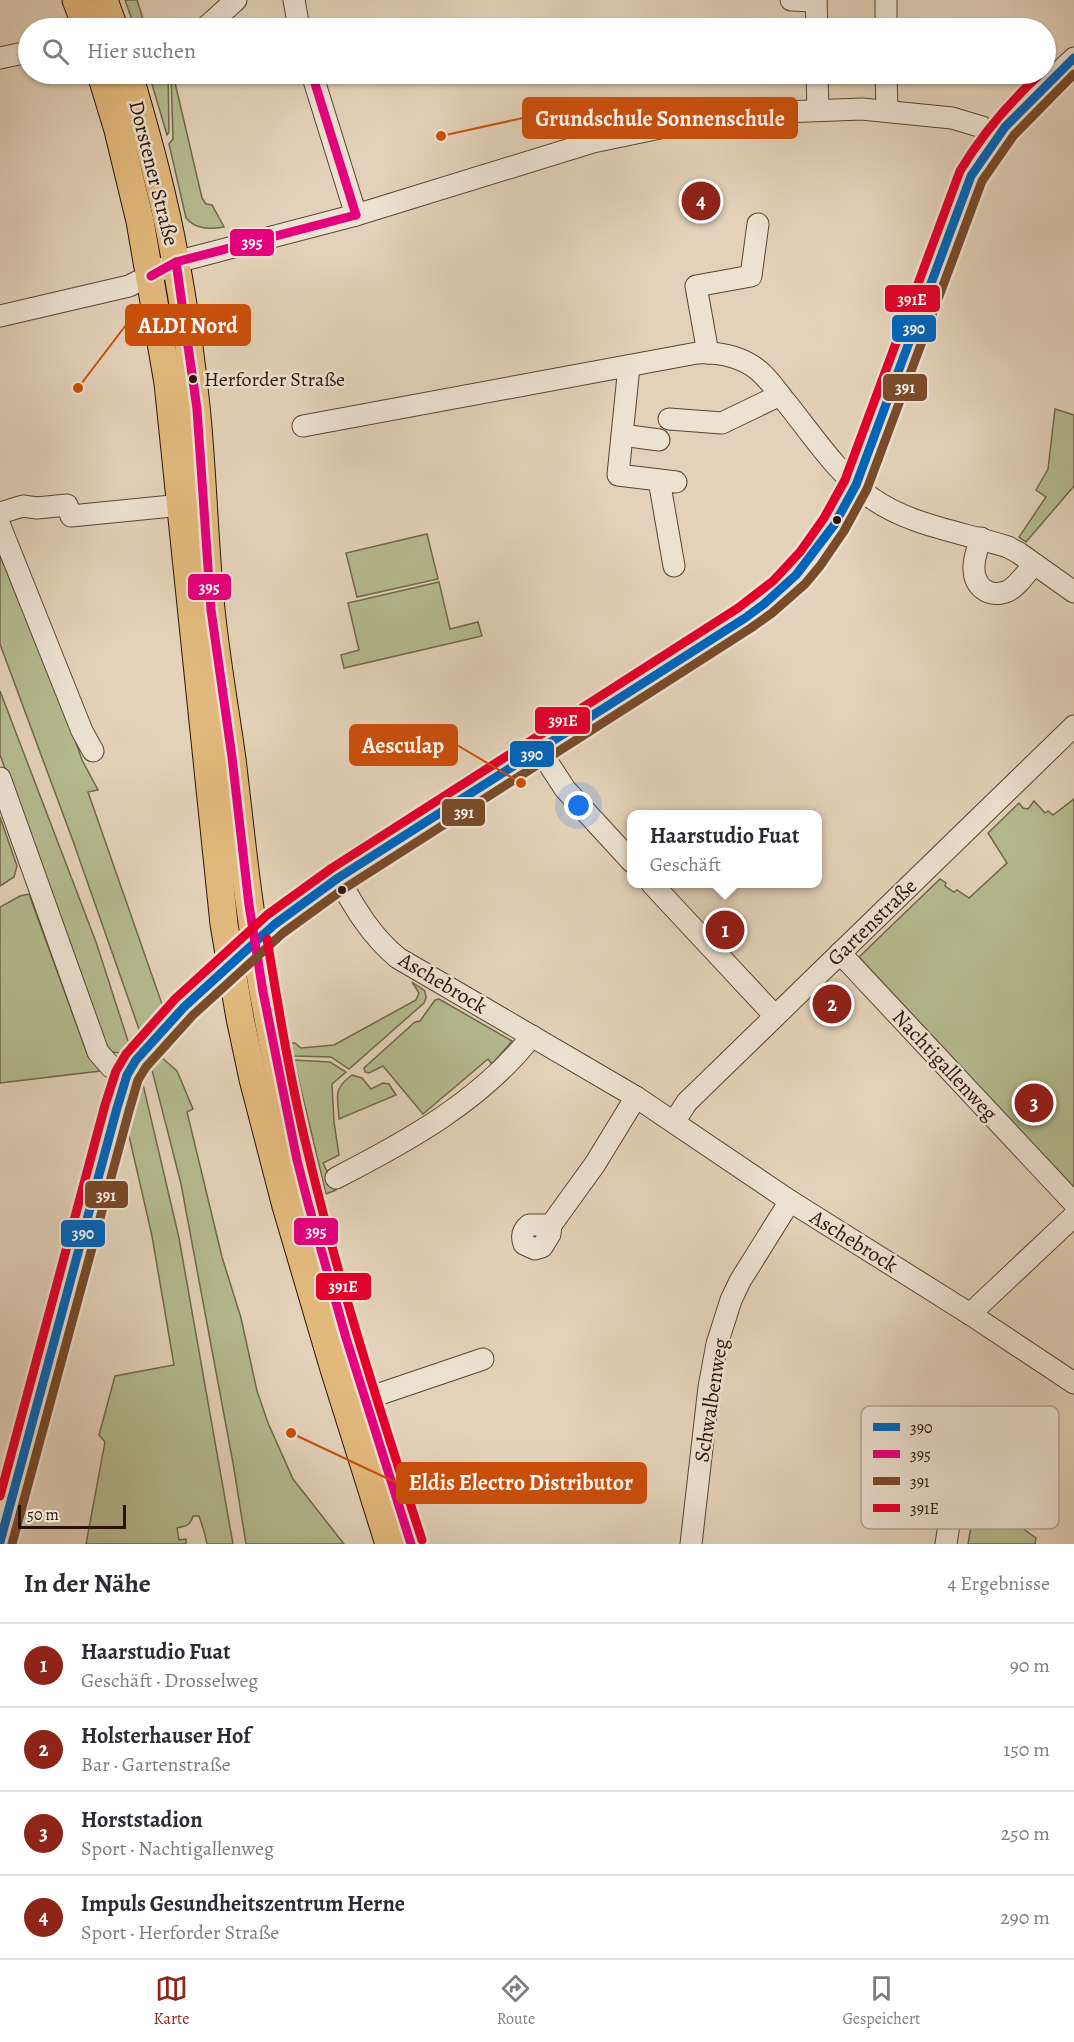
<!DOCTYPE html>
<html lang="de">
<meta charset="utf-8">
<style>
body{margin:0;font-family:Alegreya,serif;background:#f7f7f7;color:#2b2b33}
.scale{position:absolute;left:18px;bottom:15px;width:108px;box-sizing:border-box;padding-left:6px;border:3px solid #2b1406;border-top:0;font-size:16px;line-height:21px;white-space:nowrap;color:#2b1406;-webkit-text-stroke:4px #ede2d2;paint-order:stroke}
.you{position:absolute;left:579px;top:806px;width:21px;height:21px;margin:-15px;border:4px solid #fff;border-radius:50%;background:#1a73e8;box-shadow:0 0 0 9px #1a73e833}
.badge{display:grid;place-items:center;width:39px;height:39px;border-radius:50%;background:#8f2418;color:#fff;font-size:20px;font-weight:700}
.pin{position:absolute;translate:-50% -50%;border:3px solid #fff;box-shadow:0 2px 6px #0006}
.popup{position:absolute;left:627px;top:810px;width:195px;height:78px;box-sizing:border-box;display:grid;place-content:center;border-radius:12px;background:#fff;filter:drop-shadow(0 2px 4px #0005);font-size:20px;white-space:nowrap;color:#7c7c81}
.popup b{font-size:22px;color:#2b2b33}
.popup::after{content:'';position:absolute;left:50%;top:100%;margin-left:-12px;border:12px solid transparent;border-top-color:#fff}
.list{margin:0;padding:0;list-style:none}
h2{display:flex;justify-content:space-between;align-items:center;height:78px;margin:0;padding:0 24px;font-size:26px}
h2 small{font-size:20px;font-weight:400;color:#7c7c81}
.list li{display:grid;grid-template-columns:39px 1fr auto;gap:18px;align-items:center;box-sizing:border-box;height:84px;padding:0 24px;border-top:2px solid #e1e1e2}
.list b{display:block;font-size:22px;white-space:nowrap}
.list p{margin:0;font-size:20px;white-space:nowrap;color:#7c7c81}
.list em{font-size:20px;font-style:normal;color:#7c7c81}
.icon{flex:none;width:33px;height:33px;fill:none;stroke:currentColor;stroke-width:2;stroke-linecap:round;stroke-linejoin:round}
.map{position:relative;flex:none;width:1074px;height:1544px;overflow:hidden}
.search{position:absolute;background:#fff;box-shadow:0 2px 4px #0004;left:18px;right:18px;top:18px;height:66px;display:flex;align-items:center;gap:15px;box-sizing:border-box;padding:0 21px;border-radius:33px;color:#7c7c81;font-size:22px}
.sheet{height:414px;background:#fff}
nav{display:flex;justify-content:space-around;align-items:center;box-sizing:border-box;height:84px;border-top:2px solid #e1e1e2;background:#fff;font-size:16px;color:#7c7c81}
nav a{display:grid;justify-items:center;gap:3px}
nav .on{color:#8f2418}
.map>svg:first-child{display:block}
.green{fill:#b4bb8f;stroke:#70684a;stroke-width:1.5}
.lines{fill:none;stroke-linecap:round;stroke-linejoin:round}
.minor-casing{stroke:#594433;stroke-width:23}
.major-casing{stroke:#2b1406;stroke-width:29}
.minor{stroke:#ede2d2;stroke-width:21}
.major{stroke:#e2b97c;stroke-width:27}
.bus-1-casing{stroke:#ede2d2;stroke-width:14}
.bus-2-casing{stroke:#ede2d2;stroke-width:14}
.bus-3-casing{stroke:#ede2d2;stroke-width:14}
.bus-4-casing{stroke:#ede2d2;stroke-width:14}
.bus-1{stroke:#0065bd;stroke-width:9}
.bus-2{stroke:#e5007d;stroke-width:9}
.bus-3{stroke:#7a4b2a;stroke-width:9}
.bus-4{stroke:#e4002b;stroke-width:9}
.bus-dot{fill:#2b1406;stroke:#ede2d2;stroke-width:2}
.labels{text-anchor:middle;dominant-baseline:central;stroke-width:5;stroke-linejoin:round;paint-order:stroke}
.bus-label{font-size:20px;fill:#2b1406;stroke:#ede2d2;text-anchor:start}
.street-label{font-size:21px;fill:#2b1406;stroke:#ede2d2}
.key{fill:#ede2d2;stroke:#b3a495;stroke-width:1.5}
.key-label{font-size:16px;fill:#2b1406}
.leader{fill:none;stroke:#cc4f0b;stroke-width:2}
.callout-dot{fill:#cc4f0b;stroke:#ede2d2;stroke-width:2}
.callout{fill:#cc4f0b;stroke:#cc4f0b;stroke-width:2}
.callout-label{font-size:22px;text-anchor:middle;font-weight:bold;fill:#fff}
.line-badge{stroke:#ede2d2;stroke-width:2}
.badge-label{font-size:16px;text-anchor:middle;font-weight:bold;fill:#fff}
</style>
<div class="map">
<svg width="1074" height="1544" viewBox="0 0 1074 1544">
<rect width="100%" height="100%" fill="#e3d2b9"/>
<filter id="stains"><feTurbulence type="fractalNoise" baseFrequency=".00333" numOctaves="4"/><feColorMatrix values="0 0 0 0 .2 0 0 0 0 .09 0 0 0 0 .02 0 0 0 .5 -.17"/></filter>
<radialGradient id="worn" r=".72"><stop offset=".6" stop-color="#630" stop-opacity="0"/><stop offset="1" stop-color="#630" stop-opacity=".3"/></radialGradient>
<g class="green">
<path d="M 125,0 L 137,0 L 146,28 L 135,28 Z"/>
<path d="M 149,74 L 168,74 L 169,132 L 167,135 Z"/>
<path d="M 171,74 L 173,74 L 202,198 L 206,204 L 212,205 L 224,227 C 210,229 196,230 186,218 L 169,144 L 173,139 Z"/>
<path d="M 1055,409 L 1074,415 L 1074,486 L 1026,542 L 1019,537 L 1046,497 L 1036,490 L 1048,469 Z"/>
<path d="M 427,534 L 438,579 L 357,597 L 346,553 Z"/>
<path d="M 0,555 L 67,717 L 82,760 L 98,790 L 88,792 L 163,1007 L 140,1032 L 73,841 L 0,644 Z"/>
<path d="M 439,582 L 450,629 L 478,622 L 482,636 L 344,668 L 341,655 L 359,650 L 348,603 Z"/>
<path d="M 0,691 L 96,942 L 129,1044 L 122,1053 L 111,1052 L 105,1042 L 0,755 Z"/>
<path d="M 1074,799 L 1074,1189 L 859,957 L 940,879 L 946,883 L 945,886 L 954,892 L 957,890 L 969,898 L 1007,863 L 988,833 L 1019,803 L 1023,808 L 1028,809 L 1034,801 L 1045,813 L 1048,811 L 1053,815 Z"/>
<path d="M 0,817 L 17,866 L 14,877 L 0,886 Z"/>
<path d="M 29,894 L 88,1056 L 94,1054 L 100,1071 L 0,1083 L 0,907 L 20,896 Z"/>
<path d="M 412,982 L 425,991 L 426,998 L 424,1003 L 349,1069 L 331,1057 L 293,1056 L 289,1043 L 295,1043 L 301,1048 L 334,1045 L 416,1000 L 419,993 Z"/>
<path d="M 439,999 L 512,1041 L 492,1064 L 488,1059 L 423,1114 L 383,1066 L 369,1073 L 365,1072 L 364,1068 L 415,1022 L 420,1021 L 435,1000 Z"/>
<path d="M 160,1056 L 177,1071 L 193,1109 L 187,1112 L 222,1257 L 241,1318 L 257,1391 L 268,1423 L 293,1479 L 344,1544 L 246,1544 L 233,1463 L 181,1184 L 151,1066 Z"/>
<path d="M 294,1060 L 330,1062 L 346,1072 L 332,1084 L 334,1122 L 339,1155 L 323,1163 L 336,1190 L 326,1194 Z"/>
<path d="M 352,1075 L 362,1078 L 371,1089 L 383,1083 L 389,1084 L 396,1095 L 339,1119 C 338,1096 332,1090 352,1075 Z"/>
<path d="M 141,1076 L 179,1238 L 233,1544 L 207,1544 C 205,1533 202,1525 199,1516 L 193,1516 C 190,1526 186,1526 177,1528 L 179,1540 L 186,1539 L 186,1544 L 86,1544 L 105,1442 L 99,1435 L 115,1376 L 174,1365 L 152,1236 L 127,1127 Z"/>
<path d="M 976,1495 L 1036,1538 L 1035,1544 L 968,1544 Z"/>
</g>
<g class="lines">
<g class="minor-casing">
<g id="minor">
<path d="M 294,0 L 299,28"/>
<path d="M 791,0 L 816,1"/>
<path d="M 816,0 L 817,28"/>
<path d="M 886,0 L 886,28"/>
<path d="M 205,28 L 236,0"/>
<path d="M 0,58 L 28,52"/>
<path d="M 312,74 L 356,215"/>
<path d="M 817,74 L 818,109"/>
<path d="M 886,74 L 887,111"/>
<path d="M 0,316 L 129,286 L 176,262 L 356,215 L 593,142 L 703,119 L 753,113 L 862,109 L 952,118 L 982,127 L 996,136"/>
<path d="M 708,353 L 696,286 L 751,276 L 758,224"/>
<path d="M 629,366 L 618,475 L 676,482"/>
<path d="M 669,419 L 722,423 L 780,395"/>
<path d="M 303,426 L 697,353 C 719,352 740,356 758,370 C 769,379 776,390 785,401 C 811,433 836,472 870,497 C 910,526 962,532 1008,547 L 1019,553 L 1074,592"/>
<path d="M 622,435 L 659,440"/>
<path d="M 659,480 L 674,566"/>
<path d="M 0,513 L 23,506 L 37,508 L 67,505 L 71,516 L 182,505"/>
<path d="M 0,526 L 82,731 L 93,751"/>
<path d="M 981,538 C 978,547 974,557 974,566 C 973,586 988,599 1008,591 C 1018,586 1027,572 1034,564"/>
<path d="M 539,749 L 565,789 L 632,862"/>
<path d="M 0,778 L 98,1052 L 111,1067 L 127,1075"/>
<path d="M 338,878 C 355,908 371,936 398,958 L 636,1097 L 790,1201 L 970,1314 L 1074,1383"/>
<path d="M 652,884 L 775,1016"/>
<path d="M 840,953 L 1074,1203"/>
<path d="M 674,1122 L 687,1102 L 1074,726"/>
<path d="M 336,1178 C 408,1141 481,1101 532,1036"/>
<path d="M 551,1225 L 529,1225 C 522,1231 521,1236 524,1244 L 535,1249 L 542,1247 L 550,1234 L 551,1225 L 595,1164 L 636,1097"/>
<path d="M 970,1314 L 1074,1216"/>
<path d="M 365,1399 L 483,1359"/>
<path d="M 0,1542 L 117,1108 L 127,1075 L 136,1060 L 184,1007 L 275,924 L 338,878 L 745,618 C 800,582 826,542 856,485 L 971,176 C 997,128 1036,94 1074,58"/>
<path d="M 691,1544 L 709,1387 L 717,1344 L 731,1300 L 740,1281 L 790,1201"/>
<path d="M 946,1544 L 954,1492"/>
</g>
</g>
<g class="major-casing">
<g id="major">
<path d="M 76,0 L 87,28"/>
<path d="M 104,0 L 114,28"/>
<path d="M 101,74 L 118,130 L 140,221 L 168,383 L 224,924 L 240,1018 L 253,1079 L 286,1206 L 334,1369 L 389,1544"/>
<path d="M 129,74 C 147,136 165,200 176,264 C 185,311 191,359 196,406 C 203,473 204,542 211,609 C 216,659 225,709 232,759 C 238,809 243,859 250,908 C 280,1126 343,1336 411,1544"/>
</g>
</g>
<use href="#minor" class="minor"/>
<use href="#major" class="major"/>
<g class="bus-1-casing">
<path id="bus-1" d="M 0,1542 L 117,1108 L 127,1075 L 136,1060 L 184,1007 L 275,924 L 338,878 L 745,618 L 764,604 L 796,575 L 834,525 L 856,485 L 971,176 L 1005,127 L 1074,58"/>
</g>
<g class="bus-2-casing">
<g id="bus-2">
<path d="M 312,74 L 356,215"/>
<path d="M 176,262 L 197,409 L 211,610 L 232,757 L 249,905 L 263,992 L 297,1160 L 308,1203 L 346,1338 L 411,1544"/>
<path d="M 151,276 L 176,262 L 356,215"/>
</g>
</g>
<g class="bus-3-casing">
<path id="bus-3" d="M 12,1544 L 129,1111 L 138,1080 L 146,1067 L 193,1015 L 283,933 L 345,888 L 751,628 L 772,613 L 805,584 L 820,566 L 844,531 L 867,489 L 982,181 L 1014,135 L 1074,74"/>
</g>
<g class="bus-4-casing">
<g id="bus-4">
<path d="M 267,939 C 279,1012 291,1085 309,1157 C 340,1287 381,1414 422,1540"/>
<path d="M 0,1496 L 105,1105 L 116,1071 L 126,1054 L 175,999 L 267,915 L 332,868 L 738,608 L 773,581 L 800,552 L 824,518 L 845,480 L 960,171 C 982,134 1009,103 1040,74"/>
</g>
</g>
<use href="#bus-1" class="bus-1"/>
<use href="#bus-2" class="bus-2"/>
<use href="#bus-3" class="bus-3"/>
<use href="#bus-4" class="bus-4"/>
</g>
<g class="bus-dot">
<circle cx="193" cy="379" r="5"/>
<circle cx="837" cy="520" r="5"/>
<circle cx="342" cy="890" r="5"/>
</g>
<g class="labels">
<g class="bus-label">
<text x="204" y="379">Herforder Straße</text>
</g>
<g class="street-label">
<text transform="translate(154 173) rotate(76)">Dorstener Straße</text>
<text transform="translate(872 922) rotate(-44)">Gartenstraße</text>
<text transform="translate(443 983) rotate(31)">Aschebrock</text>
<text transform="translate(945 1065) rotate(47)">Nachtigallenweg</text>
<text transform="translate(854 1241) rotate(32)">Aschebrock</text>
<text transform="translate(711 1400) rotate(-81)">Schwalbenweg</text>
</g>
</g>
<rect x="861" y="1406" width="198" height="123" rx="9" class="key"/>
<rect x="873" y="1423" width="27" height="8" fill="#0065bd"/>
<rect x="873" y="1450" width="27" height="8" fill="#e5007d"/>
<rect x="873" y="1477" width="27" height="8" fill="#7a4b2a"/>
<rect x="873" y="1504" width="27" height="8" fill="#e4002b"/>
<g class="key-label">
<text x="910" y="1433">390</text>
<text x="910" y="1460">395</text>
<text x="910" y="1487">391</text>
<text x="910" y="1514">391E</text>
</g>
<path class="leader" d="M441 136L523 118M78 388L126 325M521 783L457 745M291 1433L397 1483"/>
<g class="callout-dot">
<circle cx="441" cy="136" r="6"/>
<circle cx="78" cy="388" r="6"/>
<circle cx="521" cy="783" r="6"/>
<circle cx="291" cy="1433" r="6"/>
</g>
<g class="callout">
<rect x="523" y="98" width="274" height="40" rx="6"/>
<rect x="126" y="305" width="124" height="40" rx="6"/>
<rect x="350" y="725" width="107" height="40" rx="6"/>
<rect x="397" y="1463" width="249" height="40" rx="6"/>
</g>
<g class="callout-label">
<text x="660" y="126">Grundschule Sonnenschule</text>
<text x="188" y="333">ALDI Nord</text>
<text x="403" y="753">Aesculap</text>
<text x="521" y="1490">Eldis Electro Distributor</text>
</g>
<g class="line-badge">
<rect x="229" y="228" width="46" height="29" rx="6" fill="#e5007d"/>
<rect x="884" y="284" width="57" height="29" rx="6" fill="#e4002b"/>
<rect x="891" y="314" width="46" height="29" rx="6" fill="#0065bd"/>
<rect x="882" y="373" width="46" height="29" rx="6" fill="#7a4b2a"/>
<rect x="187" y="573" width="45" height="28" rx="6" fill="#e5007d"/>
<rect x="534" y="706" width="57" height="29" rx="6" fill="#e4002b"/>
<rect x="509" y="740" width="46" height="28" rx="6" fill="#0065bd"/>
<rect x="441" y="798" width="45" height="29" rx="6" fill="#7a4b2a"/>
<rect x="84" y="1180" width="45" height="29" rx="6" fill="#7a4b2a"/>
<rect x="293" y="1217" width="46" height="29" rx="6" fill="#e5007d"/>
<rect x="60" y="1219" width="46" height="29" rx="6" fill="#0065bd"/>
<rect x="315" y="1272" width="57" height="29" rx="6" fill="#e4002b"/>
</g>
<g class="badge-label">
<text x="252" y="248">395</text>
<text x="912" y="305">391E</text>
<text x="914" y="334">390</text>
<text x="905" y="393">391</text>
<text x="209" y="593">395</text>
<text x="563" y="726">391E</text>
<text x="532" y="760">390</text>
<text x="464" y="818">391</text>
<text x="106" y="1201">391</text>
<text x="316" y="1237">395</text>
<text x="83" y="1239">390</text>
<text x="343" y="1292">391E</text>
</g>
<rect width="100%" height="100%" filter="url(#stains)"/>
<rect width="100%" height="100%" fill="url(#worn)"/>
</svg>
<div class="scale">50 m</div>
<div class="you"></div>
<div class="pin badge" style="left:725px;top:930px">1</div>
<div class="popup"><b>Haarstudio Fuat</b>Geschäft</div>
<div class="pin badge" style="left:832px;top:1004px">2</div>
<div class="pin badge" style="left:1034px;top:1103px">3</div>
<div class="pin badge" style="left:701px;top:201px">4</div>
<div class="search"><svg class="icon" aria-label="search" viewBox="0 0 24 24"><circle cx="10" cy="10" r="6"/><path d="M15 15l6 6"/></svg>Hier suchen</div>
</div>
<section class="sheet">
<h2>In der Nähe<small>4 Ergebnisse</small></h2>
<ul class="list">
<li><span class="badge">1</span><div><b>Haarstudio Fuat</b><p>Geschäft · Drosselweg</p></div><em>90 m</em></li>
<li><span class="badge">2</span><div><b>Holsterhauser Hof</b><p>Bar · Gartenstraße</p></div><em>150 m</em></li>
<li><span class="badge">3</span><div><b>Horststadion</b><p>Sport · Nachtigallenweg</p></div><em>250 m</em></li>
<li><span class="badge">4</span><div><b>Impuls Gesundheitszentrum Herne</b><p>Sport · Herforder Straße</p></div><em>290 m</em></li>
</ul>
</section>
<nav>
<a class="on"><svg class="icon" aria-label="map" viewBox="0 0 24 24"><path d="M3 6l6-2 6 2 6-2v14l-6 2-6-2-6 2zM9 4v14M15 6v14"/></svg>Karte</a>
<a><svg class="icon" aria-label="directions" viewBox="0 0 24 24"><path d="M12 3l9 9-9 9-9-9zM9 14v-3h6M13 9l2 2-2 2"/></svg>Route</a>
<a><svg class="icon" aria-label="saved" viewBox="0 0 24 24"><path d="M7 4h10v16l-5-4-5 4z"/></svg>Gespeichert</a>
</nav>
